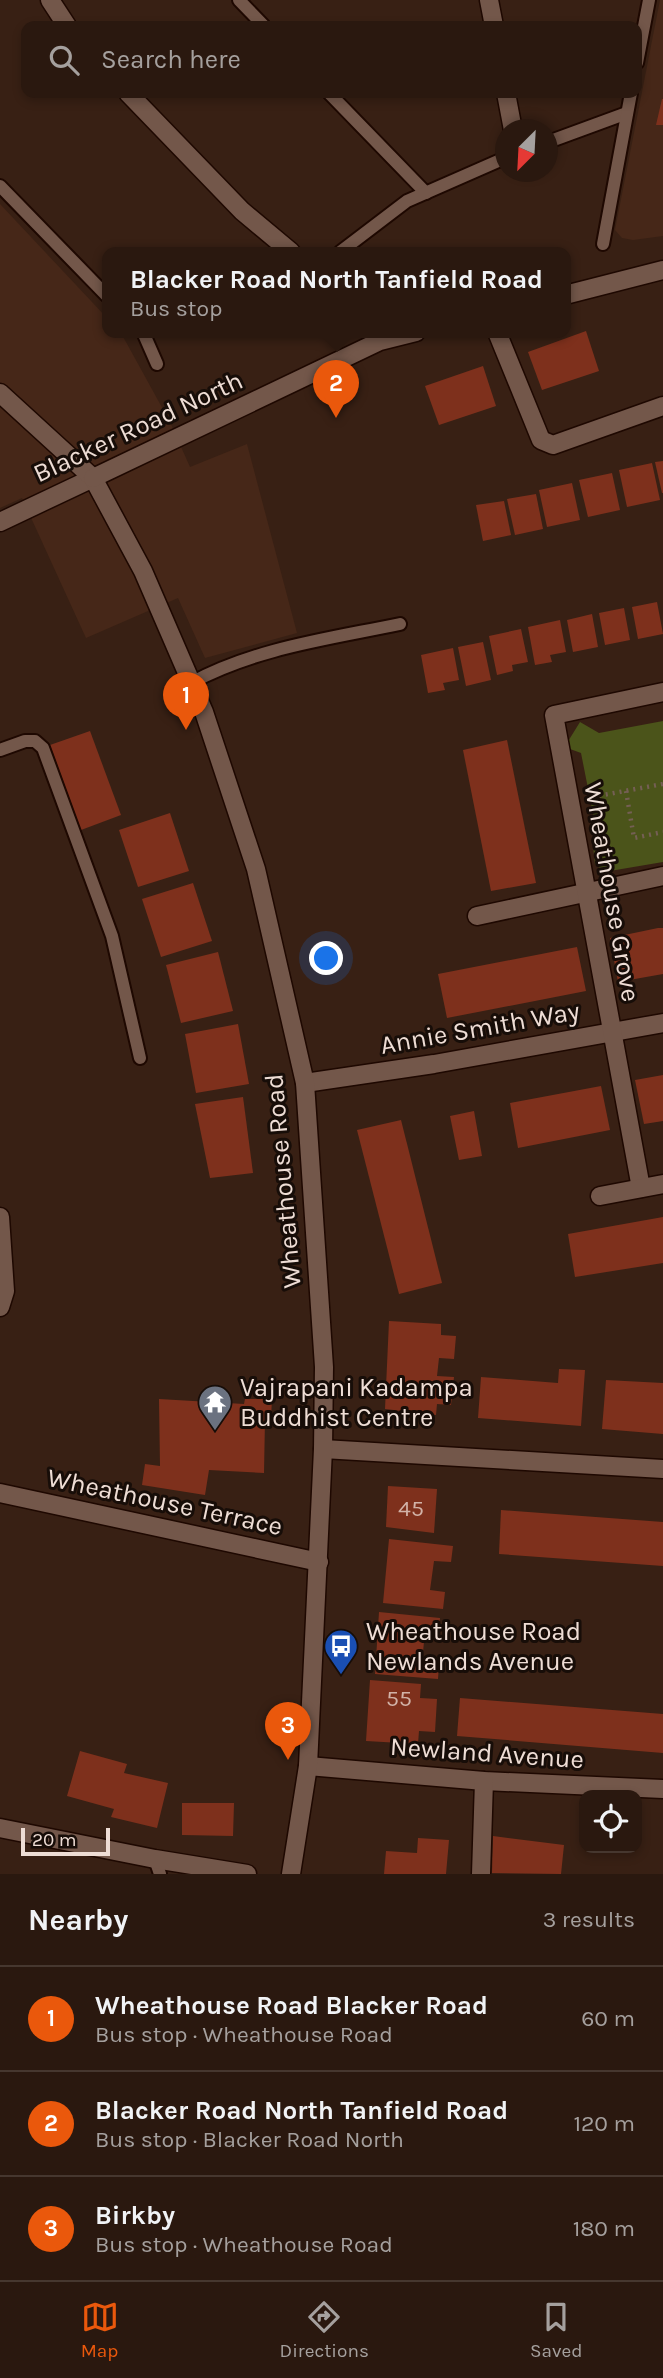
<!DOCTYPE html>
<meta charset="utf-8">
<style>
body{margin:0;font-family:Karla,sans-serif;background:#36251d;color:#f1f3f6}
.controls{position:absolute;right:21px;bottom:21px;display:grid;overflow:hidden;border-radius:14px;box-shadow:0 4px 10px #0003}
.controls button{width:63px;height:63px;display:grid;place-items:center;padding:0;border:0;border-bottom:2px solid #46372f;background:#2a180f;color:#f1f3f6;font:35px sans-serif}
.compass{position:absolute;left:495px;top:119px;width:63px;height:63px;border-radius:50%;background:#2a180f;box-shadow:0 4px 10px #0003;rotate:204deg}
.scale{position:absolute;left:21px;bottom:18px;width:89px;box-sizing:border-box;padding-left:7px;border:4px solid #eeddd5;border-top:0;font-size:19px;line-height:24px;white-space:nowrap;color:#eeddd5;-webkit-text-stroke:5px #170d08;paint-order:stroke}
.you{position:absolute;left:327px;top:959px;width:24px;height:24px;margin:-18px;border:5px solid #fff;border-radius:50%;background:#1a73e8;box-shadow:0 0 0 10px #1a73e833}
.badge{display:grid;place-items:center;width:46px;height:46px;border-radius:50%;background:#ea580c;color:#fff;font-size:23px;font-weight:700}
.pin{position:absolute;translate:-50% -58px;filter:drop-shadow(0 2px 4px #0008)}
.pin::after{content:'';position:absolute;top:37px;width:24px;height:21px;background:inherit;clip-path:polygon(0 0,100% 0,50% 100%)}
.popup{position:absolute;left:102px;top:247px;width:469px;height:91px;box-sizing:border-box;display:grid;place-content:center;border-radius:14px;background:#2a180f;filter:drop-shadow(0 2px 5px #0005);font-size:23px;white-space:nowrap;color:#a5a09e}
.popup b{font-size:26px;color:#f1f3f6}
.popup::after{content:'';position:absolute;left:50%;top:100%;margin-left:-14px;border:14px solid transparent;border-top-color:#2a180f}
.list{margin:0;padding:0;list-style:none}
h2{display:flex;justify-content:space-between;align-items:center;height:91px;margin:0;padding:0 28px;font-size:30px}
h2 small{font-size:23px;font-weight:400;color:#a5a09e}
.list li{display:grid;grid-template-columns:46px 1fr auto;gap:21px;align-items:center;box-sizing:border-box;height:105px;padding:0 28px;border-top:2px solid #46372f}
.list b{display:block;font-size:26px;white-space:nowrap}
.list p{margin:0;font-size:23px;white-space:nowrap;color:#a5a09e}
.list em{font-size:23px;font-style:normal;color:#a5a09e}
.icon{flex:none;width:38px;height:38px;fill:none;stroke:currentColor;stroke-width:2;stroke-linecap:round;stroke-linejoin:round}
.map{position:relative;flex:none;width:663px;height:1874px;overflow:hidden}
.search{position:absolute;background:#2a180f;box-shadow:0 4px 10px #0003;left:21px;right:21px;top:21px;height:77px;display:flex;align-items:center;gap:18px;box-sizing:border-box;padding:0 24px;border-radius:14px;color:#a5a09e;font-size:26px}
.sheet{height:406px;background:#2a180f}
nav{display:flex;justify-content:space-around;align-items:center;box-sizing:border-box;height:98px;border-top:2px solid #46372f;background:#2a180f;font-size:19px;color:#a5a09e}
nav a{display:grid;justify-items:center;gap:4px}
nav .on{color:#ea580c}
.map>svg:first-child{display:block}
.built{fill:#462718}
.green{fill:#4b541a}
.building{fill:#7e301c}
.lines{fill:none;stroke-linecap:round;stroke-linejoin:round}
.service-casing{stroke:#1e0801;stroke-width:16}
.minor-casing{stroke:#1e0801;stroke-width:21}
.tertiary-casing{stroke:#1e0801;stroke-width:21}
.path{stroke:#745f54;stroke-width:4.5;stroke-dasharray:2 5;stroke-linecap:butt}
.service{stroke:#73574a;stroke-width:12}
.minor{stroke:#73574a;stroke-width:18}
.tertiary{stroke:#73574a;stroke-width:18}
.labels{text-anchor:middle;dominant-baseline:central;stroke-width:6;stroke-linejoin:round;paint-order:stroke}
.number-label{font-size:23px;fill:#d2b2a7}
.street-label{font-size:26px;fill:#eeddd5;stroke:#170d08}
.poi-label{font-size:26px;fill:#eeddd5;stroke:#170d08;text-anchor:start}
</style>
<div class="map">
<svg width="663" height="1874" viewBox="0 0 663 1874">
<rect width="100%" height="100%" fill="#382014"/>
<g class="built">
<path d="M 660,0 L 663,0 L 663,236 L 633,240 L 622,238 L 615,230 Z"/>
<path d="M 0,204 L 107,318 L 107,332 L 121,333 L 170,422 L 190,467 L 247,444 L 297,633 L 205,658 L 178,598 L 86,638 L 22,498 L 0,508 Z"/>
</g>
<path class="green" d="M 663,721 L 663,862 L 604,872 L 595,864 L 593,846 L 599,844 L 581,753 L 570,749 L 567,743 L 580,722 L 599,733 Z"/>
<g class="building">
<path d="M 662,99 L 663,99 L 663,125 L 656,125 Z"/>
<path d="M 586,331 L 599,371 L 542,390 L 528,352 Z"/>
<path d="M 483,366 L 496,406 L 439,425 L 425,386 Z"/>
<path d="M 663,461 L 663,493 L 662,493 L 655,462 Z"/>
<path d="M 652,463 L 660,500 L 627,507 L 619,470 Z"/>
<path d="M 612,473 L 620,510 L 588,517 L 579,480 Z"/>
<path d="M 572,483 L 580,520 L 547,527 L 539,490 Z"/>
<path d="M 536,494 L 543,529 L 515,535 L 507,499 Z"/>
<path d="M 504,501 L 511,535 L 483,541 L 476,505 Z"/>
<path d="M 657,602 L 663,634 L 638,639 L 632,607 Z"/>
<path d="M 624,608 L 630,640 L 605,645 L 599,613 Z"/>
<path d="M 592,614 L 598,647 L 573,652 L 567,620 Z"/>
<path d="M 560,620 L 566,652 L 550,655 L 552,662 L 535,665 L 528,627 Z"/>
<path d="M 521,629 L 528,662 L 512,665 L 513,671 L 497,675 L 489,636 Z"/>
<path d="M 483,642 L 491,680 L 466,686 L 458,647 Z"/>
<path d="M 453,648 L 459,680 L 443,683 L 445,690 L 428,693 L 421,655 Z"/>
<path d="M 90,731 L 121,815 L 81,830 L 50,745 Z"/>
<path d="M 507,740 L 536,883 L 491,891 L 463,750 Z"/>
<path d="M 170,813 L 189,871 L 138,887 L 119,830 Z"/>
<path d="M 193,883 L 212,941 L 161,957 L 142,899 Z"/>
<path d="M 658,928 L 663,928 L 663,974 L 618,982 L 610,938 Z"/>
<path d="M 577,947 L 586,991 L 447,1018 L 438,974 Z"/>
<path d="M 218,952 L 233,1011 L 181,1023 L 166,965 Z"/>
<path d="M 238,1024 L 249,1084 L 196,1093 L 185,1034 Z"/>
<path d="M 663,1075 L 663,1121 L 644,1124 L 635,1080 Z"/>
<path d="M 601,1086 L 610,1130 L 518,1148 L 510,1103 Z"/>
<path d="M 243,1097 L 253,1173 L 210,1178 L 195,1104 Z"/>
<path d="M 474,1111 L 482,1156 L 459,1160 L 450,1116 Z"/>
<path d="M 401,1120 L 442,1283 L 399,1294 L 357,1130 Z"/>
<path d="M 663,1217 L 663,1263 L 575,1277 L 568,1234 Z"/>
<path d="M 389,1321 L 441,1324 L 441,1335 L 456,1336 L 454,1359 L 439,1358 L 437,1376 L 454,1377 L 451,1405 L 437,1404 L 436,1415 L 385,1409 Z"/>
<path d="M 559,1369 L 585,1370 L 581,1426 L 478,1418 L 481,1377 L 558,1383 Z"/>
<path d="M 606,1380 L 663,1383 L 663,1434 L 602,1429 Z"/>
<path d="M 159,1399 L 244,1404 L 245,1399 L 272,1399 L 271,1418 L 265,1419 L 264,1473 L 209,1470 L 205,1495 L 142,1485 L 145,1464 L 160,1466 Z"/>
<path d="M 388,1486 L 437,1489 L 434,1533 L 386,1527 Z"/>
<path d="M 501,1510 L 663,1522 L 663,1566 L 499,1554 Z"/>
<path d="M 389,1539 L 453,1546 L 451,1562 L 434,1561 L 430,1590 L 445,1592 L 443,1609 L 383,1603 Z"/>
<path d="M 379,1612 L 440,1618 L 439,1632 L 425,1631 L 422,1663 L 439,1665 L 438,1679 L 375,1674 Z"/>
<path d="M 370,1680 L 421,1684 L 420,1698 L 437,1699 L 435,1732 L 419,1731 L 418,1744 L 366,1741 Z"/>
<path d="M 460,1698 L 663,1714 L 663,1753 L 457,1736 Z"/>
<path d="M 80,1751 L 127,1764 L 124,1773 L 168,1783 L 157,1828 L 111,1817 L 114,1809 L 67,1796 Z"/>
<path d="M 182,1803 L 234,1803 L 233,1836 L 182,1835 Z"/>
<path d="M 493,1836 L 564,1845 L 561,1874 L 492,1873 Z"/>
<path d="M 418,1838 L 449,1840 L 446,1874 L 384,1874 L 386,1851 L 417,1853 Z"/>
</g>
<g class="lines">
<g class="service-casing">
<g id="service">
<path d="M 239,0 L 264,26"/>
<path d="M 637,63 L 649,0"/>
<path d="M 329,93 L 426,193"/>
<path d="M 548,142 L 627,113"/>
<path d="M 0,186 L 107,296"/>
<path d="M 603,244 L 631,93"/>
<path d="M 340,252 L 407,201 L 505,158"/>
<path d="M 143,332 L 157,364"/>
<path d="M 191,683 C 256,648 328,639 400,624"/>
<path d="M 0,750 L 25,741 L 35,741 L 43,748 L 112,936 L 140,1058"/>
<path d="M 155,1859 L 160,1874"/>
</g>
</g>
<g class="minor-casing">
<g id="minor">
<path d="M 50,0 L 67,26"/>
<path d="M 489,0 L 494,26"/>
<path d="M 128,93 L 242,211 L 291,252"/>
<path d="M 506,93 L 513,130"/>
<path d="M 497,332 L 541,440 L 553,445 L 663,406"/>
<path d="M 0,522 L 93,478"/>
<path d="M 477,916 L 663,876"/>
<path d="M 305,1083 L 434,1064 L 663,1023"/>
<path d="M 641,1188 L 554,715 L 663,692"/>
<path d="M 600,1196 L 663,1184"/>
<path d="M 0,1217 L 5,1291 L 0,1307"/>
<path d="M 323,1449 L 663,1469"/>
<path d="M 0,1493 L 319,1562"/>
<path d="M 308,1766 L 484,1781 L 663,1789"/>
<path d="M 481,1874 L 484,1781"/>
</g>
</g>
<g class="tertiary-casing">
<g id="tertiary">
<path d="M 565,295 L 663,270"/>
<path d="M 0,393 L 93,478 L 143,571 L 204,712 L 256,869 L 305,1083 L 324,1367 L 323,1449 L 308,1766 L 291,1874"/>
<path d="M 93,478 L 380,341 L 416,332"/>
<path d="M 0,1828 L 155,1859 L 247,1874"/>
</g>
</g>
<g class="path">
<path d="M 626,791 L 634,838 L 663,832"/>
<path d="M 592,797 L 663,784"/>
</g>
<use href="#service" class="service"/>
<use href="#minor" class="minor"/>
<use href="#tertiary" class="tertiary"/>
</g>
<defs>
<g id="temple-pin" transform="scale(1.75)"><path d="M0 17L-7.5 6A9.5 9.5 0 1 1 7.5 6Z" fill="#6b7280" stroke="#170d08"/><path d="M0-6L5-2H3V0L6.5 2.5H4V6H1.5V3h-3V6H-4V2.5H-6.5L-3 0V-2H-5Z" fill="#fff"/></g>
<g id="bus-pin" transform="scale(1.75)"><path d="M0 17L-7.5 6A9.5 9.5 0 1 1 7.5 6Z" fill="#1a4fb4" stroke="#170d08"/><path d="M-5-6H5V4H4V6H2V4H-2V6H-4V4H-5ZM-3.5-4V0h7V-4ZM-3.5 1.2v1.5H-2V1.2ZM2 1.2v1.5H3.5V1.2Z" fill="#fff"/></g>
</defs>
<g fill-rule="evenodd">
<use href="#temple-pin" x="215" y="1402"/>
<use href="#bus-pin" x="341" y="1646"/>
</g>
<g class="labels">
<g class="number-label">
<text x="411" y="1508">45</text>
<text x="399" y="1698">55</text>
</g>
<g class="street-label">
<text transform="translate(138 427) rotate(-25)">Blacker Road North</text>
<text transform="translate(612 892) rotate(80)">Wheathouse Grove</text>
<text transform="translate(480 1028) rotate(-10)">Annie Smith Way</text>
<text transform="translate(283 1181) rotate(-95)">Wheathouse Road</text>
<text transform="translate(165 1502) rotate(12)">Wheathouse Terrace</text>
<text transform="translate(487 1753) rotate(4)">Newland Avenue</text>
</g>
<g class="poi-label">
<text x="240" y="1387">Vajrapani Kadampa<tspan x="240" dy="30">Buddhist Centre</tspan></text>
<text x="366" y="1631">Wheathouse Road<tspan x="366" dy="30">Newlands Avenue</tspan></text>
</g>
</g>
</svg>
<div class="controls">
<button><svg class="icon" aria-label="locate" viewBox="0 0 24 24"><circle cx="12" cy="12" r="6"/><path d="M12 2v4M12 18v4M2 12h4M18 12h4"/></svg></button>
</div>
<svg class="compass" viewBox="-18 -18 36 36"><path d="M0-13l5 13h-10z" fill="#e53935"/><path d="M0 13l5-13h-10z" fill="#a5a09e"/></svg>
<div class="scale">20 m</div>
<div class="you"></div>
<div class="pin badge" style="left:186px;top:730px">1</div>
<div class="pin badge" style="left:336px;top:418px">2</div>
<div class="popup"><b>Blacker Road North Tanfield Road</b>Bus stop</div>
<div class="pin badge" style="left:288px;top:1760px">3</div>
<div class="search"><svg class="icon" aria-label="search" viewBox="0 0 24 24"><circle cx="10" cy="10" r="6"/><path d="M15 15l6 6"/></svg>Search here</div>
</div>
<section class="sheet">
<h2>Nearby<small>3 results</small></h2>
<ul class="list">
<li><span class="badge">1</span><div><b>Wheathouse Road Blacker Road</b><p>Bus stop · Wheathouse Road</p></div><em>60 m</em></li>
<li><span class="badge">2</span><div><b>Blacker Road North Tanfield Road</b><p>Bus stop · Blacker Road North</p></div><em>120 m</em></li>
<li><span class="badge">3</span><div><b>Birkby</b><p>Bus stop · Wheathouse Road</p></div><em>180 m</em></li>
</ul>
</section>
<nav>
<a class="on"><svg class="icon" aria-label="map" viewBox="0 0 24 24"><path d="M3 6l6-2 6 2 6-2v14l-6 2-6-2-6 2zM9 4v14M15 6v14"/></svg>Map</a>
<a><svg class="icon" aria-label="directions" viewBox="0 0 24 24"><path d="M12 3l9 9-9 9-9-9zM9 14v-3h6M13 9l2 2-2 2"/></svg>Directions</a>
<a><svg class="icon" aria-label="saved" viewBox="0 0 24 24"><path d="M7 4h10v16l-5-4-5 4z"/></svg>Saved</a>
</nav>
